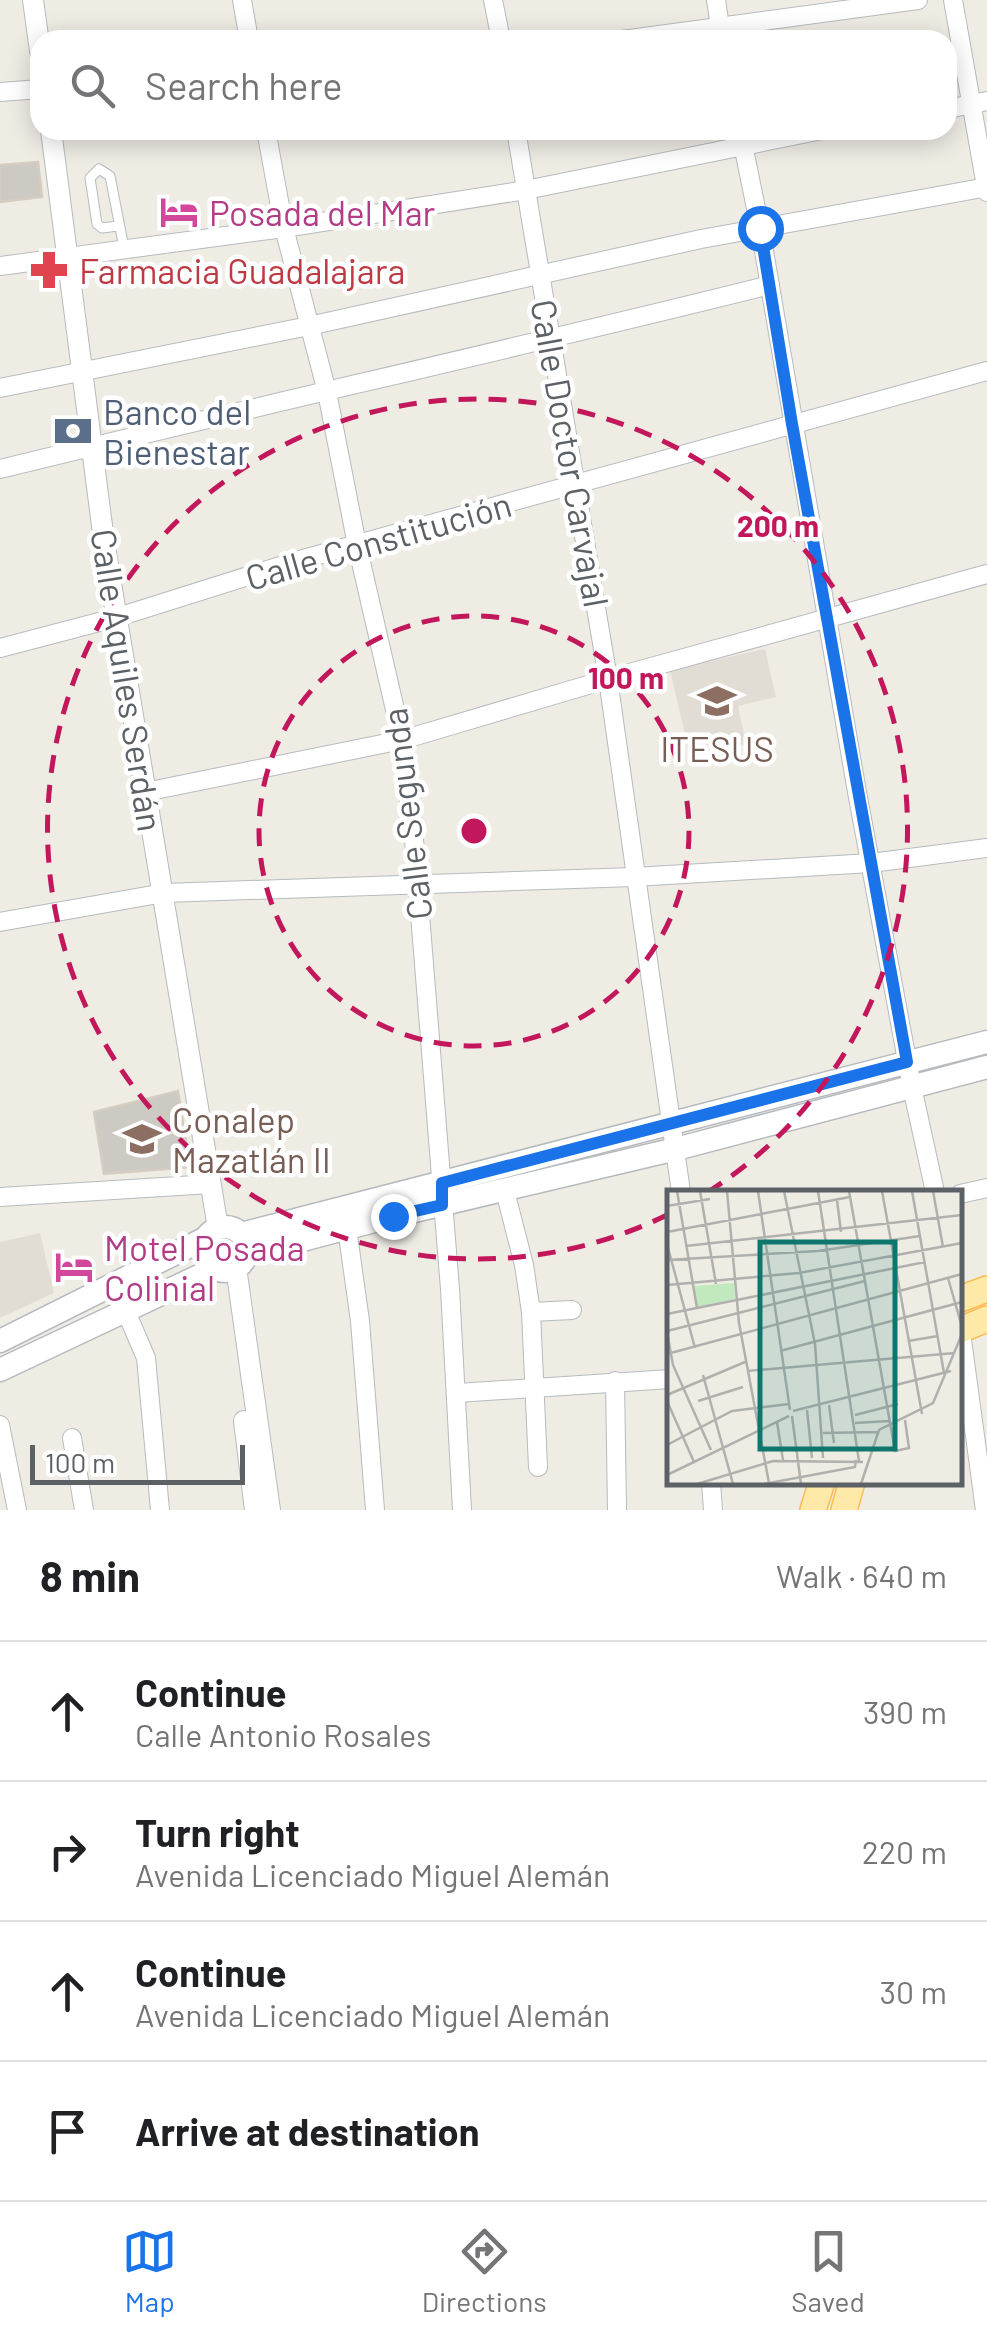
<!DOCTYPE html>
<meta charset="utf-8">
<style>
body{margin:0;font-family:Barlow,sans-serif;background:#f6f6f6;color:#202124}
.scale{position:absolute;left:30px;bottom:25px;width:215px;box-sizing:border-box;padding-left:10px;border:5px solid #5c6166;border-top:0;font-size:28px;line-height:35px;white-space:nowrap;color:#5c6166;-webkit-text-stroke:8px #fff;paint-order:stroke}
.stop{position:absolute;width:30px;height:30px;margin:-22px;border:8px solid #1a73e8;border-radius:50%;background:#fff}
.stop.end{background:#1a73e8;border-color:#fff;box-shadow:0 2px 10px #0008}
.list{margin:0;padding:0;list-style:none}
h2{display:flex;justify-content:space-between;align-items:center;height:130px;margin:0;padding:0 40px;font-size:42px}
h2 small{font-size:32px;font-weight:400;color:#757577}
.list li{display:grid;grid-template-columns:65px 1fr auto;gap:30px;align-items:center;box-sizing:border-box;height:140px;padding:0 40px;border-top:2px solid #e0e0e0}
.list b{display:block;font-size:38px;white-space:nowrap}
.list p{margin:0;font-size:32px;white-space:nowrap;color:#757577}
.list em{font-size:32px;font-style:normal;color:#757577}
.icon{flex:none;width:55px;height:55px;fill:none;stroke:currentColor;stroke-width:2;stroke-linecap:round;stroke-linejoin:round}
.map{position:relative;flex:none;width:987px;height:1510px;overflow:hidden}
.search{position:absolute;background:#fff;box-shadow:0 5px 25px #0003;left:30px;right:30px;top:30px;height:110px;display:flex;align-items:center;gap:25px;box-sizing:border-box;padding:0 35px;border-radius:30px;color:#757577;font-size:38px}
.sheet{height:690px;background:#fff}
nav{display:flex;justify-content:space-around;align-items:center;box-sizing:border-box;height:140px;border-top:2px solid #e0e0e0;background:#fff;font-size:28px;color:#757577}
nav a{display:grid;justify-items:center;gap:5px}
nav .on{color:#1a73e8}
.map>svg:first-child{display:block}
.education{fill:#e2ddd4}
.building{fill:#cdc9c3;stroke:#d5cdc1;stroke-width:2.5}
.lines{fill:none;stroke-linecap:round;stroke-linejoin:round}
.service-casing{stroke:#b6bbbf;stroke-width:11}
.minor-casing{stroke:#b6bbbf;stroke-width:20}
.tertiary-casing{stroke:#b6bbbf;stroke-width:22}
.secondary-casing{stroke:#b5babf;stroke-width:25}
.primary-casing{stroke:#fcbb50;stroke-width:28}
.service{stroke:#fff;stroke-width:9}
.minor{stroke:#fff;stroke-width:18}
.tertiary{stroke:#fff;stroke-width:20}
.secondary{stroke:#fff;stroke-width:22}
.primary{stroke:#ffe9a9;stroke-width:25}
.route{stroke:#1a73e8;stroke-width:12}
.ring{fill:none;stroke:#c2185b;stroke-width:5;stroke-dasharray:18 12}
.labels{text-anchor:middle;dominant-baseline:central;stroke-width:9;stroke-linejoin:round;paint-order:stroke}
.hotel-label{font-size:35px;fill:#b23c85;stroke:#fff;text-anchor:start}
.health-label{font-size:35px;fill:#be3a42;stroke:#fff;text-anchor:start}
.service-label{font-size:35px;fill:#4e5e75;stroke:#fff;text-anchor:start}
.street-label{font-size:35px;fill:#5c6166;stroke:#fff}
.education-label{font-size:35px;fill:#785e54;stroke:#fff}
.inset-road{fill:none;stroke:#b0b0ae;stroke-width:2.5}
.view{fill:#0f766e;fill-opacity:0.15;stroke:#0f766e;stroke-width:5}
.inset-edge{fill:none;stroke:#5c6166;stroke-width:5}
.centre{fill:#c2185b;stroke:#fff;stroke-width:5}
.ring-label{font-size:30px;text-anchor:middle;font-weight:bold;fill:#c2185b;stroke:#fff;stroke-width:9;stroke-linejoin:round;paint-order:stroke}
</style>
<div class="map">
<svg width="987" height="1510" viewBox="0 0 987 1510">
<rect width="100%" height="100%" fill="#efece4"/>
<g class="education">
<path d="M 765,649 L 776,697 L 738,706 L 746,744 L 690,756 L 670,670 Z"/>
<path d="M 40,1233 L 54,1293 L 0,1318 L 0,1242 Z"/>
</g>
<g class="building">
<path d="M 38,162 L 42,197 L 0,202 L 0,165 Z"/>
<path d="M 178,1091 L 190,1167 L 104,1174 L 94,1112 Z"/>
</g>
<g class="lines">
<g class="service-casing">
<path id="service" d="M 118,226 L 102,228 L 97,224 L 90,178 L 99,169 L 110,176 L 124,248"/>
</g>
<g class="minor-casing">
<g id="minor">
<path d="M 242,0 L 249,40"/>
<path d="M 493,0 L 501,40"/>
<path d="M 716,0 L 722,40"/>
<path d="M 953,0 L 987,192"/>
<path d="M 622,40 L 918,0"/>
<path d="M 0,92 L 40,89"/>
<path d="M 947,109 L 987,101"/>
<path d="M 266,130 L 284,228 L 327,392 L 357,545 L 402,740 L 414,839 L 450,1289 L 462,1510"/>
<path d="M 516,130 L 608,679 L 681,1192"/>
<path d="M 740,130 L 760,228 L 857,792 L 912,1087 L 935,1192"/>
<path d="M 0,266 L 284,228 L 526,190 L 822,130"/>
<path d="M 0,388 L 309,326 L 701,239 L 987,187"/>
<path d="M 0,469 C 256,406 514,349 770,285"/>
<path d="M 0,648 L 118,617 L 296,561 L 987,371"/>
<path d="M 145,792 L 402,740 L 608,679 L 987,574"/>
<path d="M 0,922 L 164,893 L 634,877 L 871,863 L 987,848"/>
<path d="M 505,1191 L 524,1265 L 531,1312 L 538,1467"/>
<path d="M 960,1194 L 987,1188"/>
<path d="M 0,1197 L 211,1184"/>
<path d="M 347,1228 L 360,1321 L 375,1510"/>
<path d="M 125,1309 L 146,1358 L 160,1510"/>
<path d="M 531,1312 L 572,1310"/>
<path d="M 960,1325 L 985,1510"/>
<path d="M 615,1381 L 617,1510"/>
<path d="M 457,1393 L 670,1379"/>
<path d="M 0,1425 L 17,1510"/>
<path d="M 72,1438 L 84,1510"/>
<path d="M 711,1482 L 713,1510"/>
</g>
</g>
<g class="tertiary-casing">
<g id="tertiary">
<path d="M 33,0 L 40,51"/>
<path d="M 51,130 L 104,541 L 218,1228"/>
<path d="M 236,1267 L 270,1510"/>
<path d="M 244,1421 L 255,1510"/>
</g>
</g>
<g class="secondary-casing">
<g id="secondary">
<circle cx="225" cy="1249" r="22"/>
<path d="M 241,1234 L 987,1042"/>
<path d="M 246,1255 L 393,1216 L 676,1149 L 987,1067"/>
<path d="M 0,1341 L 206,1238"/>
<path d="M 0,1370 L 216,1268"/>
</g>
</g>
<g class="primary-casing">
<g id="primary">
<path d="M 960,1299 L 987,1289"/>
<path d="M 960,1330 L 987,1319"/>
<path d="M 813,1510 L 822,1482"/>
<path d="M 844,1510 L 852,1482"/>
</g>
</g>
<use href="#service" class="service"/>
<use href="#minor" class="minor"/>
<use href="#tertiary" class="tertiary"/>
<use href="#secondary" class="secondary"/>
<use href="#primary" class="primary"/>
</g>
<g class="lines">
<path class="route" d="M 393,1216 L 442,1205 L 442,1183 L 907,1062 L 792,424 L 760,228"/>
</g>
<g class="ring">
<circle cx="474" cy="831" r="215"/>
<path d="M669 1214A430 430 0 1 1 708 1192"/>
</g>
<defs>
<g id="hotel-bare" transform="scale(3)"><path d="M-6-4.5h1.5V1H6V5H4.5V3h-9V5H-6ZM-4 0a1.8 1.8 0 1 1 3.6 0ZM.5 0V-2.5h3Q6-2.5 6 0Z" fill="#d1479c" stroke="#fff" stroke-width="2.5" paint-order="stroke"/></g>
<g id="pharmacy-bare" transform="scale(3)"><path d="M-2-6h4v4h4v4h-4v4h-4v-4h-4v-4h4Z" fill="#e0444e" stroke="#fff" stroke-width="2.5" paint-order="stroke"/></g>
<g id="bank-bare" transform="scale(3)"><path d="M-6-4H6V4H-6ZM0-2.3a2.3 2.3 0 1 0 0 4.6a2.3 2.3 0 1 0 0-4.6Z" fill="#5c6f8a" stroke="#fff" stroke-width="2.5" paint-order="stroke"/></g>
<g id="university-bare" transform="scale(3)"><path d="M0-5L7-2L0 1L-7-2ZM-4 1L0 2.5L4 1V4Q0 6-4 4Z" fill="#8d6e63" stroke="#fff" stroke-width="2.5" paint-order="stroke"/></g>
</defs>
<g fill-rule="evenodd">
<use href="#hotel-bare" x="179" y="212"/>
<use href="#pharmacy-bare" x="49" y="270"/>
<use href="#bank-bare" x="73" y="431"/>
<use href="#university-bare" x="717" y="701"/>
<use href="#university-bare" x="142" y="1139"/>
<use href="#hotel-bare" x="74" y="1267"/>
</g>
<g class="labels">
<g class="hotel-label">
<text x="209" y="212">Posada del Mar</text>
<text x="104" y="1247">Motel Posada<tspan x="104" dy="40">Colinial</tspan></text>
</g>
<g class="health-label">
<text x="79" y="270">Farmacia Guadalajara</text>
</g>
<g class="service-label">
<text x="103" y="411">Banco del<tspan x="103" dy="40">Bienestar</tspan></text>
</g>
<g class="street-label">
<text transform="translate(571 453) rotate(80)">Calle Doctor Carvajal</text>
<text transform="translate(378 540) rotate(-16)">Calle Constitución</text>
<text transform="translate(128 680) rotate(81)">Calle Aquiles Serdán</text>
<text transform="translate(406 814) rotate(-97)">Calle Segunda</text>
</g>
<g class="education-label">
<text x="717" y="748">ITESUS</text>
<text x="172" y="1119" text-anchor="start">Conalep<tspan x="172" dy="40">Mazatlán II</tspan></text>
</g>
</g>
<g transform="translate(667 1190)">
<rect width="295" height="295" fill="#efece4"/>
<path d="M 67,93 L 68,109 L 30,117 L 27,96 Z" fill="#c2e9be"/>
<path class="inset-road" d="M 10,1 L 30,118M 33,1 L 49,94M 60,1 L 72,133 L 102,293M 91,1 L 123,220M 117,1 L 148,154 L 156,268M 151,1 L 192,271M 182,1 L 228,261 L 242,258 L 238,230M 215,1 L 255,224M 245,1 L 277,183M 266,1 L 276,57M 170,10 L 174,42M 0,16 L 43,9M 0,42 L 183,7M 0,54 L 28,158M 19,56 L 295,25M 0,70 L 151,61 L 253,46M 281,88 L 295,137M 0,95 L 132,83 L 295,53M 0,124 L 258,72M 0,141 L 198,91M 0,142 L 6,175 L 44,260M 241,151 L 271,146M 113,161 L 295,112M 0,164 L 295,84M 80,181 L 288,163M 36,185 L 66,294M 0,205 L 78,172M 0,211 L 27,272M 31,211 L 76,197M 162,215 L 167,253M 140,220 L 145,268M 126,221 L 284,181M 188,225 L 231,214M 125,226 L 134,294M 110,232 L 116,270M 188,233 L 222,231M 156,243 L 211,242M 0,255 L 65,221 L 122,214M 0,285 L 122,226M 30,294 L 106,271 L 196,272M 97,294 L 188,277 L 189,270M 194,294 L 212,240 L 266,213 L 295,144"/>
<path class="view" d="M 93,52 L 228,52 L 228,259 L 93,259 Z"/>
<rect width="295" height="295" class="inset-edge"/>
</g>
<circle cx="474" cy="831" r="15" class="centre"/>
<g class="ring-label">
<text x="778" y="537">200 m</text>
<text x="626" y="689">100 m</text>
</g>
</svg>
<div class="scale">100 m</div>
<div class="stop" style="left:760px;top:228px"></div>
<div class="stop end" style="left:393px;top:1216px"></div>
<div class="search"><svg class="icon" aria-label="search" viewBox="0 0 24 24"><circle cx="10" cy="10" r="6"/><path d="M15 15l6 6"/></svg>Search here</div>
</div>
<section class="sheet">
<h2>8 min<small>Walk · 640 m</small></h2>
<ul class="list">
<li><svg class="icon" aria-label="ahead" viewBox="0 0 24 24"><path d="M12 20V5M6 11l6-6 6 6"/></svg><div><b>Continue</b><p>Calle Antonio Rosales</p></div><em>390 m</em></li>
<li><svg class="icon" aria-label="right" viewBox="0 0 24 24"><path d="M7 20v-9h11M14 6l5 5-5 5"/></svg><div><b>Turn right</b><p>Avenida Licenciado Miguel Alemán</p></div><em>220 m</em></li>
<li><svg class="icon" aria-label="ahead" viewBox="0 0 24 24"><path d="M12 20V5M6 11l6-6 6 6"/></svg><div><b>Continue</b><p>Avenida Licenciado Miguel Alemán</p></div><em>30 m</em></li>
<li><svg class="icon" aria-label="arrive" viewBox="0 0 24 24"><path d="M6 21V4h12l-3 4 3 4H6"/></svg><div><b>Arrive at destination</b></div></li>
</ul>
</section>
<nav>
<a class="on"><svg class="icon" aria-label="map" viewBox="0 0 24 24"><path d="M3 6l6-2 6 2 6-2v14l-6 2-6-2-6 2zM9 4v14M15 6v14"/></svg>Map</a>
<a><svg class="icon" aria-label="directions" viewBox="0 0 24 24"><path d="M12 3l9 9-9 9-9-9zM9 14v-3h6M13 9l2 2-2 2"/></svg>Directions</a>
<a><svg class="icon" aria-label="saved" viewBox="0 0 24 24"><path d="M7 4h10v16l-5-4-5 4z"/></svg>Saved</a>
</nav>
